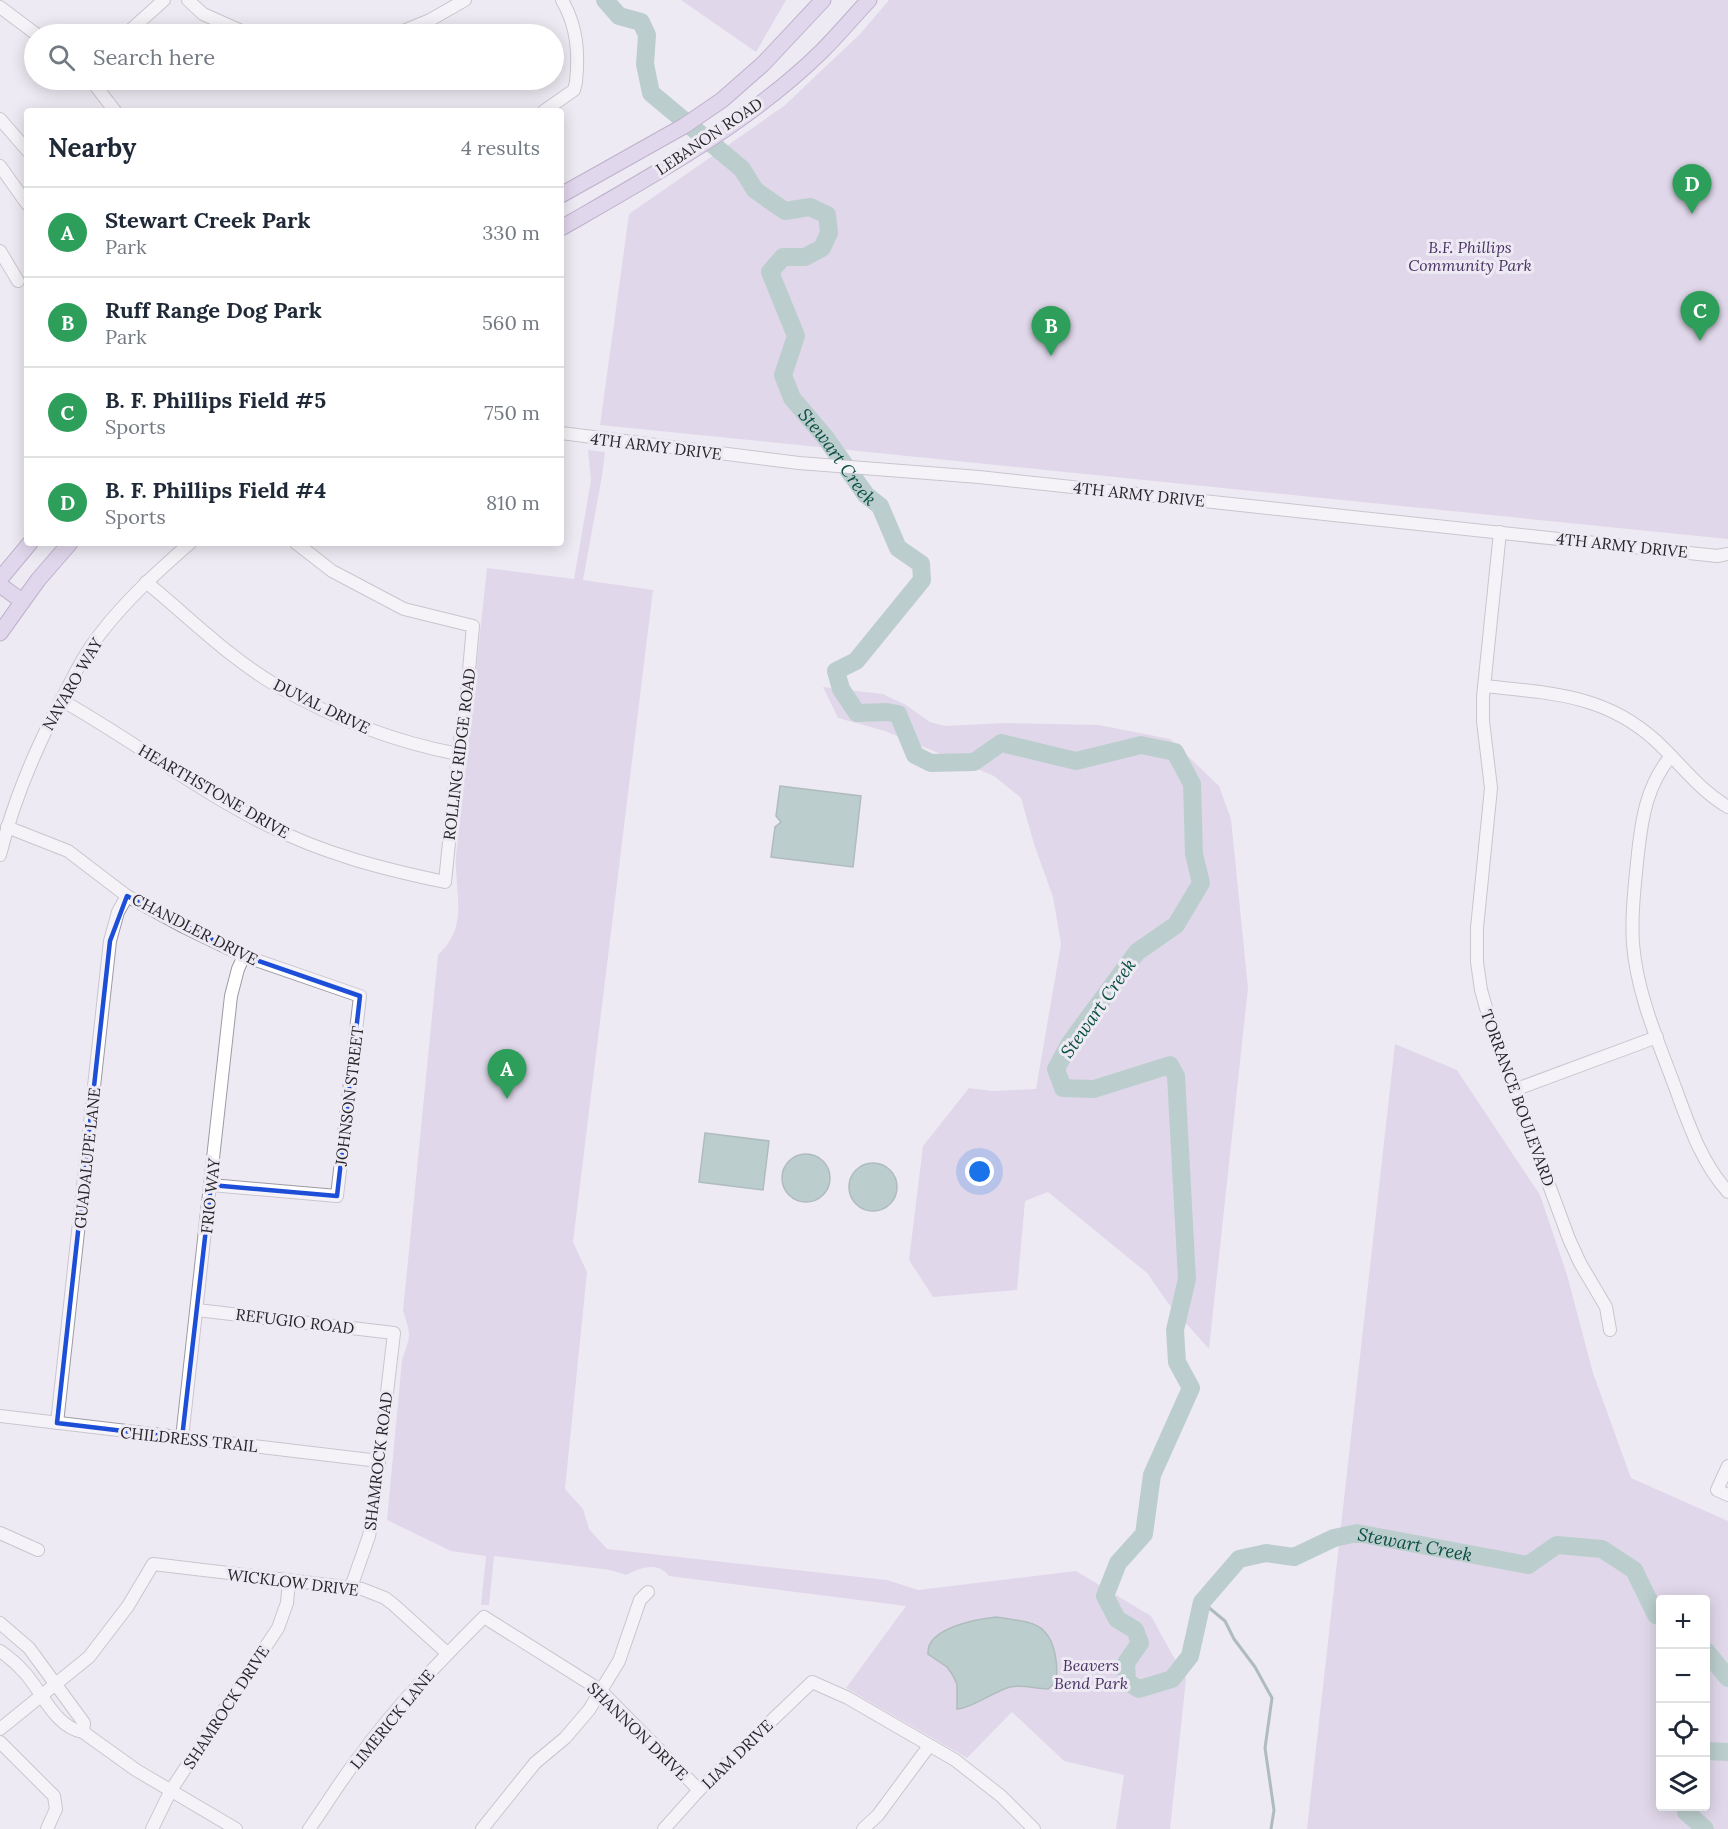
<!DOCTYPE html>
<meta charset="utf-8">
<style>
body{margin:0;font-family:Lora,serif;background:#f6f6f7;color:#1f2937}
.controls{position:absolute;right:18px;bottom:18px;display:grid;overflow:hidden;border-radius:6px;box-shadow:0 3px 15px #0003}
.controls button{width:54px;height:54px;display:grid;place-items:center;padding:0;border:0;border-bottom:2px solid #e0e1e3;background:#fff;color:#1f2937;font:30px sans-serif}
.you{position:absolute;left:980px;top:1172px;width:21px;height:21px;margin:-15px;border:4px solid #fff;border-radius:50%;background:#1a73e8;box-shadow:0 0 0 9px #1a73e833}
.badge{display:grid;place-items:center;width:39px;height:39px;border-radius:50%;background:#0a8e75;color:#fff;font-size:20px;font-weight:700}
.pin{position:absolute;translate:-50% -50px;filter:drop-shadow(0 2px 3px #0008)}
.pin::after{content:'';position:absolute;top:32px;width:21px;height:18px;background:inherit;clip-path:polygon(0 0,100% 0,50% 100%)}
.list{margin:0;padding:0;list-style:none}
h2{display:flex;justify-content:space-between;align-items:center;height:78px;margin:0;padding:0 24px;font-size:26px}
h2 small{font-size:20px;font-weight:400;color:#747a83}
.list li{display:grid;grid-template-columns:39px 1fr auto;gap:18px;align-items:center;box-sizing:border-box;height:90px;padding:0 24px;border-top:2px solid #e0e1e3}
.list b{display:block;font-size:22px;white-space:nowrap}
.list p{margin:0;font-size:20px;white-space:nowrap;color:#747a83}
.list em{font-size:20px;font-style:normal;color:#747a83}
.icon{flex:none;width:33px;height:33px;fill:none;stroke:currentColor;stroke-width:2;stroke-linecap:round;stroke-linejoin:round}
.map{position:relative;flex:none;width:1728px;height:1829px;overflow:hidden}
.search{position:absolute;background:#fff;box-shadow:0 3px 15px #0003;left:24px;top:24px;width:540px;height:66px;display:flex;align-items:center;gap:15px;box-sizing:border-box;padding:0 21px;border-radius:33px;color:#747a83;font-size:22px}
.panel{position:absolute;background:#fff;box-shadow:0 3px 15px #0003;left:24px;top:108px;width:540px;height:438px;border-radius:6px}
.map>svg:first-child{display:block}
.green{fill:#cec3df;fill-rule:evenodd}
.water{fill:#7daea0;stroke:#63857c;stroke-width:1.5}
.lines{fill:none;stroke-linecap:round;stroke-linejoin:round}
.stream{stroke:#63857c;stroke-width:3}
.river{stroke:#7daea0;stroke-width:18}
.minor-casing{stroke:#9d9aa2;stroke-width:14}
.major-casing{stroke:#816e9a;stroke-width:17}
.minor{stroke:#fff;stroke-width:12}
.major{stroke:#d1c0e7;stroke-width:15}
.marked{fill:none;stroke:#1d4ed8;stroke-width:4.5;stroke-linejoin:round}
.labels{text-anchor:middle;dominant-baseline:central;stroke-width:6;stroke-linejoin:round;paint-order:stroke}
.street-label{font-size:16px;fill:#272528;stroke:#eeeaf3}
.park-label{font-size:16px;font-style:italic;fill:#483263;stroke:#eeeaf3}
.water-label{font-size:18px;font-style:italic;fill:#0a4f41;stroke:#eeeaf3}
</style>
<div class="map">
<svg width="1728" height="1829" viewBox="0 0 1728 1829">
<rect width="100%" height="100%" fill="#eeeaf3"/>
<g class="green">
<path d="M 681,0 L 786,0 L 756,52 Z"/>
<path d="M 889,0 L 1728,0 L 1728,539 L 600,425 L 629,214 L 784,106 L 860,34 Z"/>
<path d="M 588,450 L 605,452 L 602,476 L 583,580 L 653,590 L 573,1242 L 587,1272 L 565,1489 L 583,1509 L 589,1529 L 607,1549 L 887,1580 L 918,1590 L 1076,1571 L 1151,1616 L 1186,1679 L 1170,1829 L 1116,1829 L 1124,1775 L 1064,1761 L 1012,1712 L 967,1758 L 846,1688 L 906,1606 L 669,1576 C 657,1561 640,1568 626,1575 L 610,1570 L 494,1556 L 489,1605 L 481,1605 L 486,1556 L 451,1551 L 387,1520 L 402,1360 C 410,1336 412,1337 403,1311 L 438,955 C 470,925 454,894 456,856 L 487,568 L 574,579 L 591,480 Z"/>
<path d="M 823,687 L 883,694 L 906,705 L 930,722 L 945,726 L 1003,723 L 1099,725 L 1170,739 L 1219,786 L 1231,819 L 1248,988 L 1209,1349 L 1168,1303 L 1147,1273 L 1048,1192 L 1025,1201 L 1017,1290 L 933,1297 L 909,1260 L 923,1146 L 969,1088 L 992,1091 L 1036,1089 L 1061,944 L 1053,897 L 1034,844 L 1021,798 L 994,776 L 885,731 L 838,718 Z"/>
<path d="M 1395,1044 L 1457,1070 L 1540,1195 L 1567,1275 L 1593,1373 L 1631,1478 L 1728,1521 L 1728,1829 L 1307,1829 ZM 1660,1600 L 1706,1600 L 1706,1806 L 1660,1806 Z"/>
</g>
<g class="water">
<path d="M 780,786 L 861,796 L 853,867 L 771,857 L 775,827 L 781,822 L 776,816 Z"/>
<path d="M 705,1133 L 769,1141 L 763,1190 L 699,1182 Z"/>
<circle cx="806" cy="1178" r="24"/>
<circle cx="873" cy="1187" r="24"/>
<path d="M 997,1617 C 1011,1620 1034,1620 1044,1631 C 1056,1643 1058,1666 1056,1682 L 1048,1689 C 1036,1689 1022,1684 1010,1687 C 995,1691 968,1710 957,1709 L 957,1684 L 952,1674 L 947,1667 L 928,1654 C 926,1628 977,1619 997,1617 Z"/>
</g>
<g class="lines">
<path class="stream" d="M 1202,1602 L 1225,1621 L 1234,1639 L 1255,1667 L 1272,1698 L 1265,1748 L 1274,1810 L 1271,1829"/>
<g class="river">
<path id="s1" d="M 605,0 L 619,16 L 641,22 L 647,35 L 645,64 L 651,93 L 742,169 L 755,190 L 785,211 L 810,207 L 827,215 L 829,233 L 822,248 L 805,257 L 783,257 L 770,272 L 796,336 L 783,375 L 792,398 L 825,437 L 866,495 L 880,506 L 898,548 L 921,564 L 922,580 L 856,661 L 836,671 L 841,689 L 857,713 L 887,712 L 898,714 L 915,755 L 931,763 L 974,762 L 1001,743 L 1076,761 L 1141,745 L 1175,752 L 1192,784 L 1194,854 L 1201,883 L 1176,925 L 1137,952 L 1070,1043 L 1056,1069 L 1063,1088 L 1094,1089 L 1170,1065 L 1176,1076 L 1187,1279 L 1175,1330 L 1177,1362 L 1191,1388 L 1152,1475 L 1144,1534 L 1118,1563 L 1105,1596 L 1117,1619 L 1135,1630 L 1140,1643 L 1126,1663 L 1127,1682 L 1139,1689 L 1172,1679 L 1190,1656 L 1202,1602 L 1239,1559 L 1266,1553 L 1294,1557 L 1334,1538 L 1357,1533 L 1528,1565 L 1557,1545 L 1602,1549 L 1634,1570 L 1656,1615 L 1660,1616"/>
<path d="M 1706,1651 L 1728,1678"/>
<path d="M 1706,1751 L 1728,1752"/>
<path d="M 1686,1806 L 1686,1812 L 1705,1829"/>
</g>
<g class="minor-casing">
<g id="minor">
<path d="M 188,0 L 203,14 L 248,34"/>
<path d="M 0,7 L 36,34"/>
<path d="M 126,34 L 164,0"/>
<path d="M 396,34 L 430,20 L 465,0"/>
<path d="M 91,80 L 115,111"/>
<path d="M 544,111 L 574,90 L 576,82 C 579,52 577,26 562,0"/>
<path d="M 0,119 L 27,150"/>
<path d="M 0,166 L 27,204"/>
<path d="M 0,251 L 18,281"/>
<path d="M 561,433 L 799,463 L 979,477 L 1717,556 L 1728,554"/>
<path d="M 1500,532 L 1483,697 L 1483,721 L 1491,788 L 1477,928 L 1477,962 L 1481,990 L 1494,1036 L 1569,1239 L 1580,1263 L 1606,1307 L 1610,1330"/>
<path d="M 146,582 C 189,617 230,659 279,687 C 335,719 395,742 458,754"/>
<path d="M 1484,686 C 1549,693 1605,694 1656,741 C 1680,763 1699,790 1728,807"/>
<path d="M 61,700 C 131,739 195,789 267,825 C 324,854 383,869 445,882 L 458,754 L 467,692 L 473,626 L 404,609 L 332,571 L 296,543"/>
<path d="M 1671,756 C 1647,785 1642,817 1638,853 C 1635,883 1631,914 1633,944 C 1637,994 1658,1041 1675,1087 C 1689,1125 1701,1162 1728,1192"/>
<path d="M 7,827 L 68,851 L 127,896 L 184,927 L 244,956 L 360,996 L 337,1196 L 211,1185"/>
<path d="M 0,855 C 14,798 37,745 65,693 C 75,673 85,653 100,634 C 126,600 157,572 190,543"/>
<path d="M 1514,1090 L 1657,1037"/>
<path d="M 197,1310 L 394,1333 L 372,1520 L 369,1536 L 351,1587"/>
<path d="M 0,1416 L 379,1461"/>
<path d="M 57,1423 L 110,941 L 118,912 L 127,896"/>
<path d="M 182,1438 L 231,996 L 238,969 L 244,956"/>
<path d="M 1728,1466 L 1717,1490 L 1728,1495"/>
<path d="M 0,1533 L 38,1550"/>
<path d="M 0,1623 L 29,1648 L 84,1723 L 83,1732"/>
<path d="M 0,1651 C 9,1657 18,1665 25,1673 C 42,1692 55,1727 83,1732 L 136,1770 L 236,1829"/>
<path d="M 0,1729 L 89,1657 L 128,1606 L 153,1564 L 362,1589 L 385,1598 L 394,1605 L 447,1653"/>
<path d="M 0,1742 L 54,1796 L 56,1809 L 47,1829"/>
<path d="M 152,1829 L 171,1790 L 278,1628 L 287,1603 L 289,1581"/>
<path d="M 309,1829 C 326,1805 341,1780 359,1757 C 396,1706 440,1661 484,1617 L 600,1690 L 699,1790"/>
<path d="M 482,1829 L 535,1763 L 565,1738 L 589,1710 L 619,1661 L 640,1600 L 648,1592"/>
<path d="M 664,1829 L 699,1790 L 812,1682 L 848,1698 L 955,1760 L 1001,1796 L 1034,1829"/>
<path d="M 863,1829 L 878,1815 L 929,1746"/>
</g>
</g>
<g class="major-casing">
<g id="major">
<path d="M 561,195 L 684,126 L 722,100 L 763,64 L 823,0"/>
<path d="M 561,228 C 650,177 749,123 822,51 C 838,35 853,17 869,0"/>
<path d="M 0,579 L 30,543"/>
<path d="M 0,585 L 22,601"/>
<path d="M 0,633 L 38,580 L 70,543"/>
</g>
</g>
<use href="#minor" class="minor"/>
<use href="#major" class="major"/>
</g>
<path d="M0 0H1728V1829H0ZM 127,896 L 244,956 L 360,996 L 337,1196 L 211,1185 L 182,1438 L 57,1423 L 110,941 Z" fill="#eeeaf3" fill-opacity=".55" fill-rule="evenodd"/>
<path class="marked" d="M 127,896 L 244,956 L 360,996 L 337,1196 L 211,1185 L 182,1438 L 57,1423 L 110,941 Z"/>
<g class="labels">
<g class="street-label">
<text transform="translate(709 136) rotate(-34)">LEBANON ROAD</text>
<text transform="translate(656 446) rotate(7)">4TH ARMY DRIVE</text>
<text transform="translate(1139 494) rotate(6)">4TH ARMY DRIVE</text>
<text transform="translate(1622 545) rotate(6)">4TH ARMY DRIVE</text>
<text transform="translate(72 684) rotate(-60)">NAVARO WAY</text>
<text transform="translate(322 706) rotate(26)">DUVAL DRIVE</text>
<text transform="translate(459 754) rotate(-83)">ROLLING RIDGE ROAD</text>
<text transform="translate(214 791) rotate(30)">HEARTHSTONE DRIVE</text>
<text transform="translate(195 929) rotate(27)">CHANDLER DRIVE</text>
<text transform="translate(349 1096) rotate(-83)">JOHNSON STREET</text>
<text transform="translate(1518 1098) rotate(70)">TORRANCE BOULEVARD</text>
<text transform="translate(87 1158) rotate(-84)">GUADALUPE LANE</text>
<text transform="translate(210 1196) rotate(-84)">FRIO WAY</text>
<text transform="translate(295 1321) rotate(7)">REFUGIO ROAD</text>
<text transform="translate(189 1439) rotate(6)">CHILDRESS TRAIL</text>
<text transform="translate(378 1461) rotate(-83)">SHAMROCK ROAD</text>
<text transform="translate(293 1582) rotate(7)">WICKLOW DRIVE</text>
<text transform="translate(226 1707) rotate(-57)">SHAMROCK DRIVE</text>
<text transform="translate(392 1719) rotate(-51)">LIMERICK LANE</text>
<text transform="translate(638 1731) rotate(44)">SHANNON DRIVE</text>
<text transform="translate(737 1754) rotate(-44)">LIAM DRIVE</text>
</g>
<g class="park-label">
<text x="1470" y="247">B.F. Phillips<tspan x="1470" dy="18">Community Park</tspan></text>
<text x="1091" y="1665">Beavers<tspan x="1091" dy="18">Bend Park</tspan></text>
</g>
<g class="water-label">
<text stroke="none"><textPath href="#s1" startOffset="646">Stewart Creek</textPath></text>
<text transform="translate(1098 1008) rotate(-55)">Stewart Creek</text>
<text stroke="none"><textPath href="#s1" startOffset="2876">Stewart Creek</textPath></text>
</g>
</g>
</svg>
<div class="controls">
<button>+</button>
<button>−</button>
<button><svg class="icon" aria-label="locate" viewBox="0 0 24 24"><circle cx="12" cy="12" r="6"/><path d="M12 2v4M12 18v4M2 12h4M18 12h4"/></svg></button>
<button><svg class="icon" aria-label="layers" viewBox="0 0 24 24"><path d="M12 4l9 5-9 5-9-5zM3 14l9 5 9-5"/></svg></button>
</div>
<div class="you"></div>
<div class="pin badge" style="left:507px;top:1099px;background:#2e9e5b">A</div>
<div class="pin badge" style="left:1051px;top:356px;background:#2e9e5b">B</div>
<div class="pin badge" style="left:1700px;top:341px;background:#2e9e5b">C</div>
<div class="pin badge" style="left:1692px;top:214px;background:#2e9e5b">D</div>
<div class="search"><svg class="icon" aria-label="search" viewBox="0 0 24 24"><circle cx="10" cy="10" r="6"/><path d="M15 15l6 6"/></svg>Search here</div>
<section class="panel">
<h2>Nearby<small>4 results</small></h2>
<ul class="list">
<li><span class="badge" style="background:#2e9e5b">A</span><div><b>Stewart Creek Park</b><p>Park</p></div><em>330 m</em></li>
<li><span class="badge" style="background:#2e9e5b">B</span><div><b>Ruff Range Dog Park</b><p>Park</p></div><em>560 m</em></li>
<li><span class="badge" style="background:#2e9e5b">C</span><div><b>B. F. Phillips Field #5</b><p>Sports</p></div><em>750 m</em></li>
<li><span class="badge" style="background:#2e9e5b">D</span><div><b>B. F. Phillips Field #4</b><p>Sports</p></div><em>810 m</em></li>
</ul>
</section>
</div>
